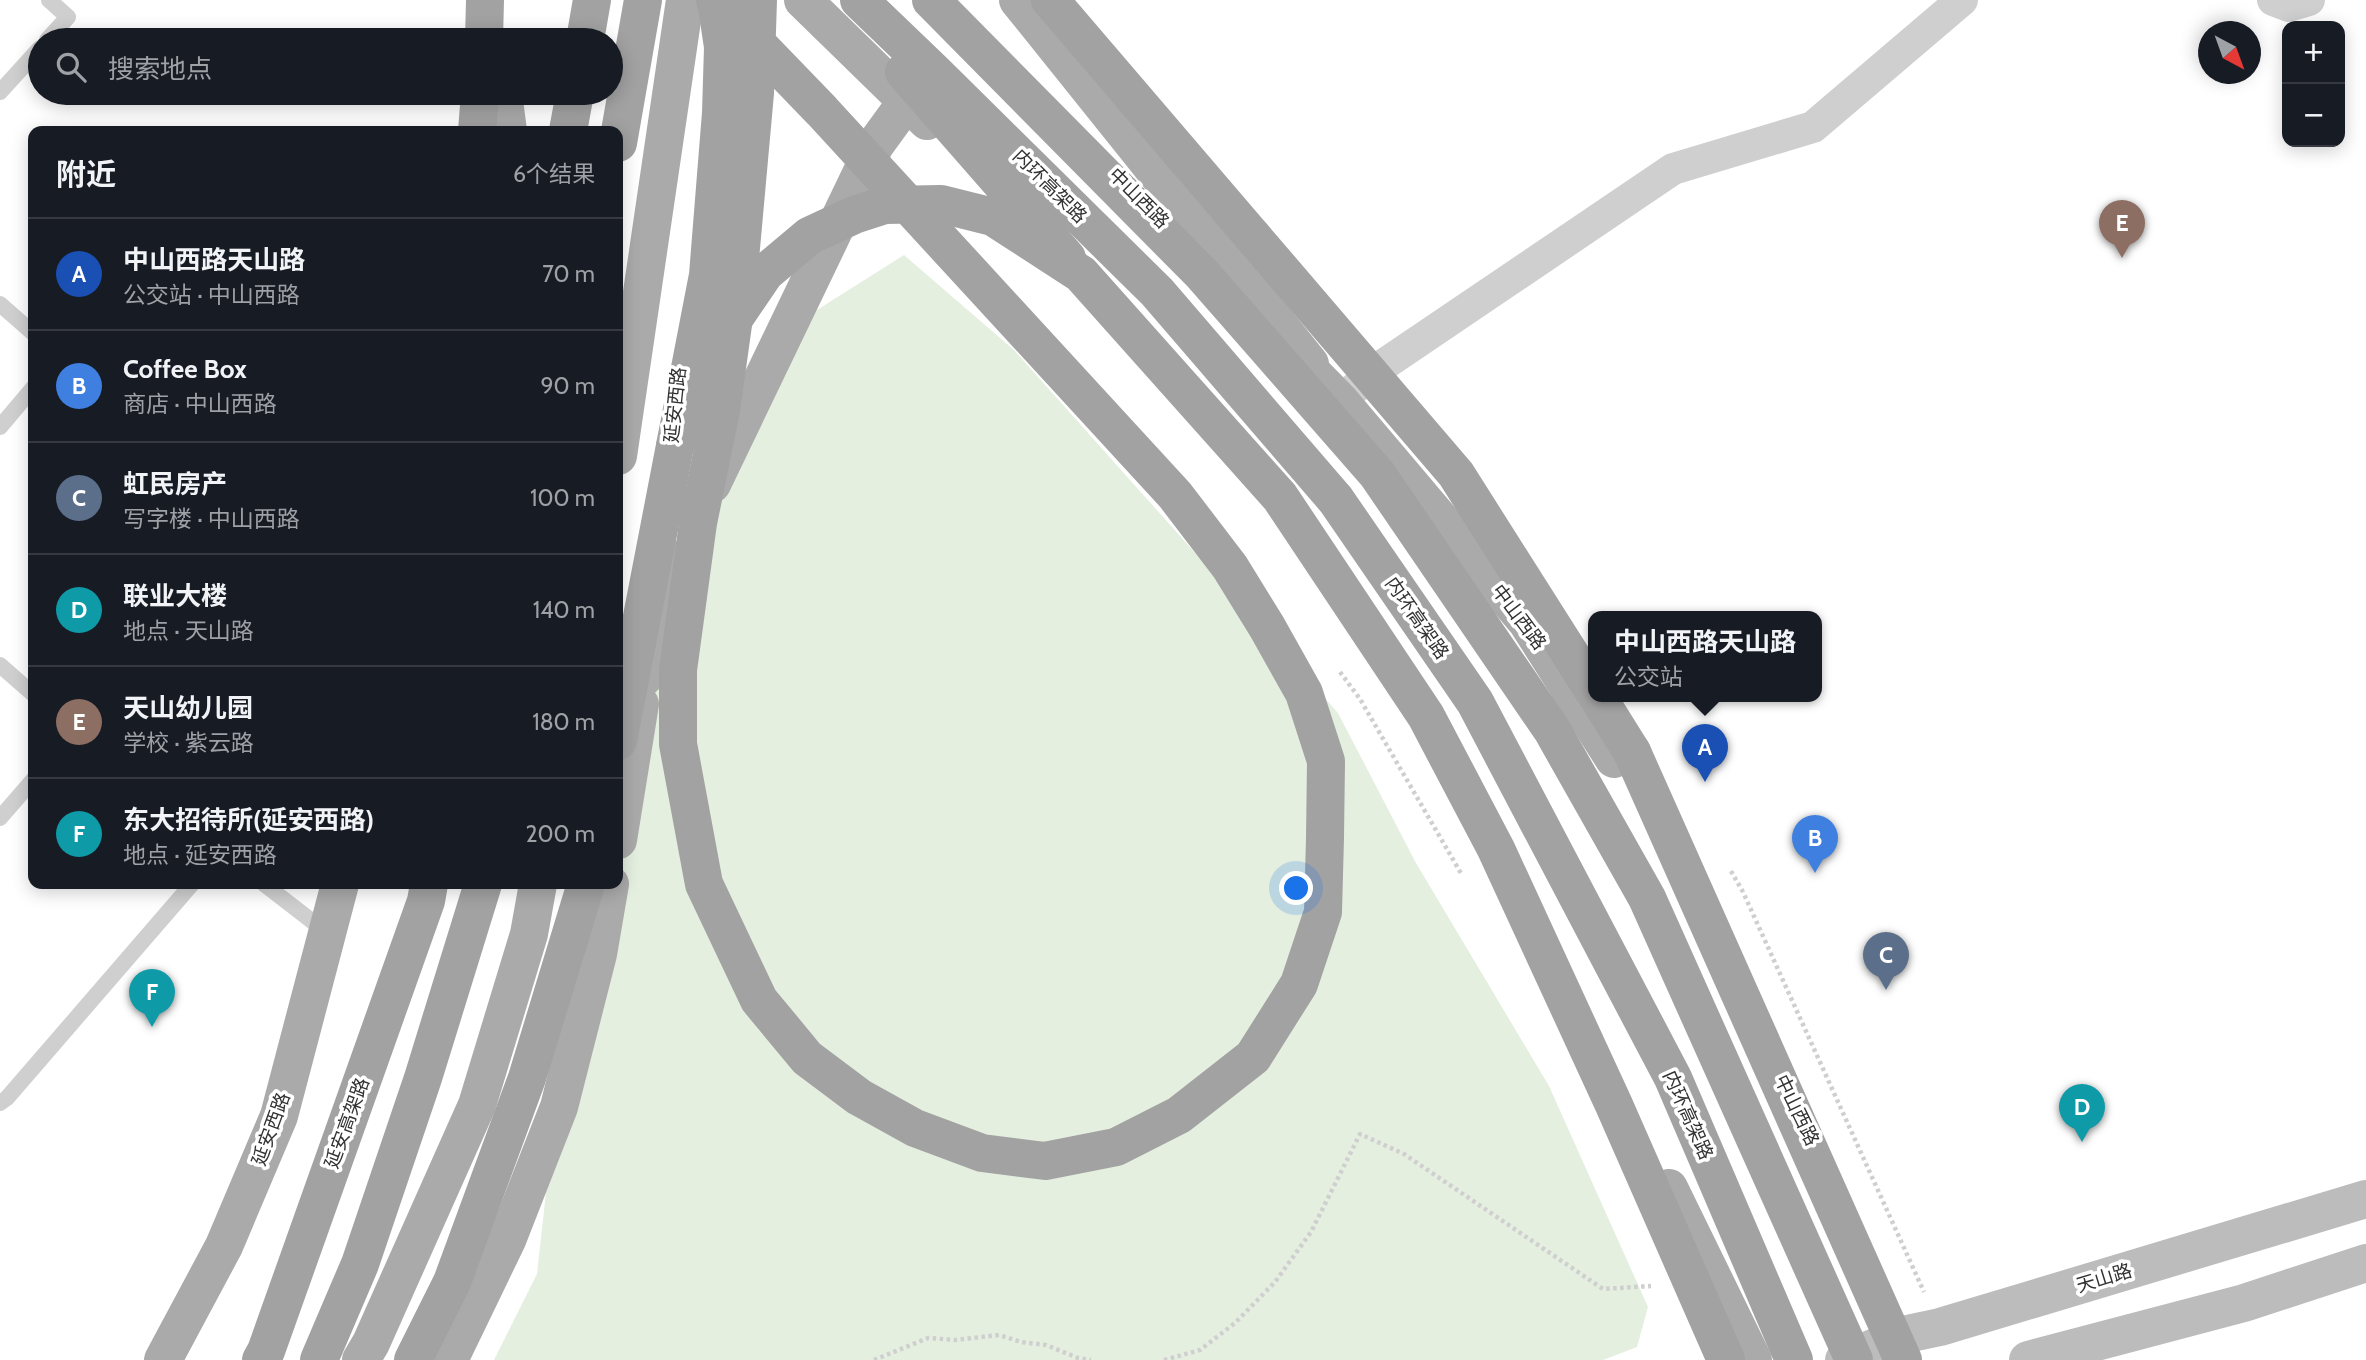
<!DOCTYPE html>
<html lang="zh">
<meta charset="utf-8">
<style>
body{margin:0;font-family:Cabin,"Noto Sans SC",sans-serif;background:#242831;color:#f1f3f6}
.controls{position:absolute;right:21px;top:21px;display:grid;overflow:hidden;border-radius:14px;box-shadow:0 4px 18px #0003}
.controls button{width:63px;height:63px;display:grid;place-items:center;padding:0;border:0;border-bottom:2px solid #363941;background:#171b24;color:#f1f3f6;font:35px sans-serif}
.compass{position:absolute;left:2198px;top:21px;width:63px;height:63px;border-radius:50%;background:#171b24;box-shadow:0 4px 18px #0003;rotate:139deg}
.you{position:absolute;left:1297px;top:889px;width:24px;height:24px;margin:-18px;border:5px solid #fff;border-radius:50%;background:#1a73e8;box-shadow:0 0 0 10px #1a73e833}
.badge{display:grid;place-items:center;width:46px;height:46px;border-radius:50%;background:#f14f2c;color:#fff;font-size:23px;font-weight:700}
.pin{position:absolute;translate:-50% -58px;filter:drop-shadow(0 2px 4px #0008)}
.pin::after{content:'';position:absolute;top:37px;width:24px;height:21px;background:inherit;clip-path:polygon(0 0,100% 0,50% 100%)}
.popup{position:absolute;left:1588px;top:611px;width:234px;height:91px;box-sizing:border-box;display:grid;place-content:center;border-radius:14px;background:#171b24;filter:drop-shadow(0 2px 5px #0005);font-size:23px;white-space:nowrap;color:#9ea1a6}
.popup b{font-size:26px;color:#f1f3f6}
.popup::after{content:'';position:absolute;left:50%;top:100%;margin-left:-14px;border:14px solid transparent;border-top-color:#171b24}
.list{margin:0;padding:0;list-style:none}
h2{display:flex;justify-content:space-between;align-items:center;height:91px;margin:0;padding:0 28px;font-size:30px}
h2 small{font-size:23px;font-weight:400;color:#9ea1a6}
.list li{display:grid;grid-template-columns:46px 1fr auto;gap:21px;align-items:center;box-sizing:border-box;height:112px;padding:0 28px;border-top:2px solid #363941}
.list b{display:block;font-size:26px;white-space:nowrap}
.list p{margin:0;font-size:23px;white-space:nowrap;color:#9ea1a6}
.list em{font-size:23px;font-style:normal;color:#9ea1a6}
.icon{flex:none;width:38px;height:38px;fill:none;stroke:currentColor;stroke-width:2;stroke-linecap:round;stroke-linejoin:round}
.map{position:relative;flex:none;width:2366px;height:1360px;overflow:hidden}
.search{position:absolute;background:#171b24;box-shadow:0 4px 18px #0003;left:28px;top:28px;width:595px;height:77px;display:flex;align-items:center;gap:18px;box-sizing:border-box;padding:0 24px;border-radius:38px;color:#9ea1a6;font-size:26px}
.panel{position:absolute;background:#171b24;box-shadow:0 4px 18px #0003;left:28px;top:126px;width:595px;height:763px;border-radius:14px}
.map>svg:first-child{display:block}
.green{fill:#e5efe0}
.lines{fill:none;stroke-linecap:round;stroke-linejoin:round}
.path{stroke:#cfcfcf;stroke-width:4.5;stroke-dasharray:3.5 3.5;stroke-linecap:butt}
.service{stroke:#cfcfcf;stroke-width:16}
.minor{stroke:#cfcfcf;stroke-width:32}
.secondary{stroke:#bcbcbc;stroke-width:38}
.primary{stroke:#aaa;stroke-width:38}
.trunk{stroke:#a2a2a2;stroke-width:38}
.trunk-bridge{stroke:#a2a2a2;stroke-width:38}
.labels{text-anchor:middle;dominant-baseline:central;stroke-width:7;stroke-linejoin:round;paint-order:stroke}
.street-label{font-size:19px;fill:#323232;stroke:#fff}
</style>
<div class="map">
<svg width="2366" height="1360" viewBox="0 0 2366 1360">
<rect width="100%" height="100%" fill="#fff"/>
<path class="green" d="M 904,255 L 1014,350 L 1338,713 L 1416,863 L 1549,1086 L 1648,1307 L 1637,1347 L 1603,1360 L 494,1360 L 537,1274 L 580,884 L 618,884 L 618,710 L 809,315 Z"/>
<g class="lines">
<g class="path">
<path d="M 1340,672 L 1360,699 L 1462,875"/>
<path d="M 1731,871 L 1743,892 L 1924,1292"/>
<path d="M 874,1360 L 928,1338 L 955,1340 L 999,1335 L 1021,1342 L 1046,1345 L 1078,1358 L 1091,1360"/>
<path d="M 1164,1360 L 1200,1350 L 1235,1323 L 1275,1282 L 1311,1232 L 1360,1134 L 1404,1154 L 1603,1289 L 1651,1286"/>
</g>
<g class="service">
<path d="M 47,40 L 68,17 L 49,0"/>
<path d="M 0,92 L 40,48"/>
<path d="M 0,304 L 33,333"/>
<path d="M 0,427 L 33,388"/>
<path d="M 0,665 L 33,694"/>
<path d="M 0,818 L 33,780"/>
<path d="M 264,884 L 326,932"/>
<path d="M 0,1103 L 7,1098 L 192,884"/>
</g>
<g class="minor">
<path d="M 2273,0 L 2289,6 L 2309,0"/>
<path d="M 1340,401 L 1376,370 L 1673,169 L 1813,127 L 1962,0"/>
</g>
<g class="secondary">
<path d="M 1844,1360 L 1907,1334 L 1940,1327 L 2366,1199"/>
<path d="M 2028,1360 L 2244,1303 L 2366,1263"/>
</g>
<g class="primary">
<path d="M 803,0 L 927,121"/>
<path d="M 1018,0 L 1310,364"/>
<path d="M 503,93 L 508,131"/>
<path d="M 1289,349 L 1340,401 L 1527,622 L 1614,759"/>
<path d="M 618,456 L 685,0"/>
<path d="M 712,484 L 875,145 L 907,101"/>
<path d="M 644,677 L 683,559"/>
<path d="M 618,840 L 640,704"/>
<path d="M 1669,1188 L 1753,1360"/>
<path d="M 163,1360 L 224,1246 L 279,1116 L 340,884"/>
<path d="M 361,1360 L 371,1343 L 477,1105 L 529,934 L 538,884"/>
<path d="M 449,1360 L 507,1240 L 559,1107 L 598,954 L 610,884"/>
</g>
<g class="trunk">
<path d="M 859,0 L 934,72 L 1157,292 L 1336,500 L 1475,702 L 1673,1078 L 1794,1360"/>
<path d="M 1050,0 L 1253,237"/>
<path d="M 484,40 L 485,0"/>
<path d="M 585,40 L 592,0"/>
<path d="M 904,72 L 1067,258"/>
<path d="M 477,131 L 480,93"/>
<path d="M 568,131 L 575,93"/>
<path d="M 1597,696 L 1632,752"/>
<path d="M 319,1360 L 360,1264 L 423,1078 L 483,884"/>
<path d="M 413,1360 L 452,1282 L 527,1078 L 586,884"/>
</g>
<g class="trunk-bridge">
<path d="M 715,0 L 822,111 L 1175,495 L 1230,567 L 1267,627 L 1304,693 L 1326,761 L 1325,838 L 1323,912 L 1299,984 L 1253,1057 L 1179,1115 L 1116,1147 L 1045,1161 L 982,1153 L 915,1128 L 859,1097 L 807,1058 L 759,1000 L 704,884 L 678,744 L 678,670 L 698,523 L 721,410 L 736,303 L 755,93 L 758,0"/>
<path d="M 931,0 L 1202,274 L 1377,474 L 1552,730 L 1647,898 L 1854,1360"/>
<path d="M 618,143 L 643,0"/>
<path d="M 1253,237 L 1456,474 L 1593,690"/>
<path d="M 675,446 L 710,354 L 765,273 L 809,236 L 854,215 L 885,205 L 941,204 L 993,217 L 1081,274 L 1280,497 L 1426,716 L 1496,849 L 1614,1105 L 1726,1360"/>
<path d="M 618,741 L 708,275 L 721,113 L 723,47 L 716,0"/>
<path d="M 1632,752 L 1903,1360"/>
<path d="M 261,1360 L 266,1351 L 426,901 L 429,884"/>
</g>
</g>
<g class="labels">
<g class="street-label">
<text transform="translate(1050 186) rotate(45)">内环高架路</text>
<text transform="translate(1139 198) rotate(45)">中山西路</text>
<text transform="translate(675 405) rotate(-84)">延安西路</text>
<text transform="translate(1519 617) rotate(53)">中山西路</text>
<text transform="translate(1417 618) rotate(55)">内环高架路</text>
<text transform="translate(1797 1110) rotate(64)">中山西路</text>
<text transform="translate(1688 1115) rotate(66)">内环高架路</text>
<text transform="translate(347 1123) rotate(-70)">延安高架路</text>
<text transform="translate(271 1129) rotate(-70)">延安西路</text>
<text transform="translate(2104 1278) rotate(-17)">天山路</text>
</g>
</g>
</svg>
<div class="controls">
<button>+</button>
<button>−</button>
</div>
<svg class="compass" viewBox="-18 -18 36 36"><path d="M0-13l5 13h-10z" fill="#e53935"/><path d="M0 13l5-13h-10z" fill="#9ea1a6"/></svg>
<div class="you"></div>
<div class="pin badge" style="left:1705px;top:782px;background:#1a4fb4">A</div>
<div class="popup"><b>中山西路天山路</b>公交站</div>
<div class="pin badge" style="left:1815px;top:873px;background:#3f7fe0">B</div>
<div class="pin badge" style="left:1886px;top:990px;background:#5c6f8a">C</div>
<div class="pin badge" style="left:2082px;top:1142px;background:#0f9aa8">D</div>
<div class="pin badge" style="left:2122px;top:258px;background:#8d6e63">E</div>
<div class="pin badge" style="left:152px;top:1027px;background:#0f9aa8">F</div>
<div class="search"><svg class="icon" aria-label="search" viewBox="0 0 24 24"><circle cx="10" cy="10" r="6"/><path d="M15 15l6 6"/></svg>搜索地点</div>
<section class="panel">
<h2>附近<small>6个结果</small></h2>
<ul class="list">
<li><span class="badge" style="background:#1a4fb4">A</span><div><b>中山西路天山路</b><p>公交站 · 中山西路</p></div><em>70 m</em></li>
<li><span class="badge" style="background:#3f7fe0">B</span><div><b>Coffee Box</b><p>商店 · 中山西路</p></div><em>90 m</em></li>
<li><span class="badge" style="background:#5c6f8a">C</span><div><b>虹民房产</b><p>写字楼 · 中山西路</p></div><em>100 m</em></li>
<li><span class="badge" style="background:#0f9aa8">D</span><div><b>联业大楼</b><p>地点 · 天山路</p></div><em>140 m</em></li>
<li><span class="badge" style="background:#8d6e63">E</span><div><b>天山幼儿园</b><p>学校 · 紫云路</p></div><em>180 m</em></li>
<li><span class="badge" style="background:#0f9aa8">F</span><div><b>东大招待所(延安西路)</b><p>地点 · 延安西路</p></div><em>200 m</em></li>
</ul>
</section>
</div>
